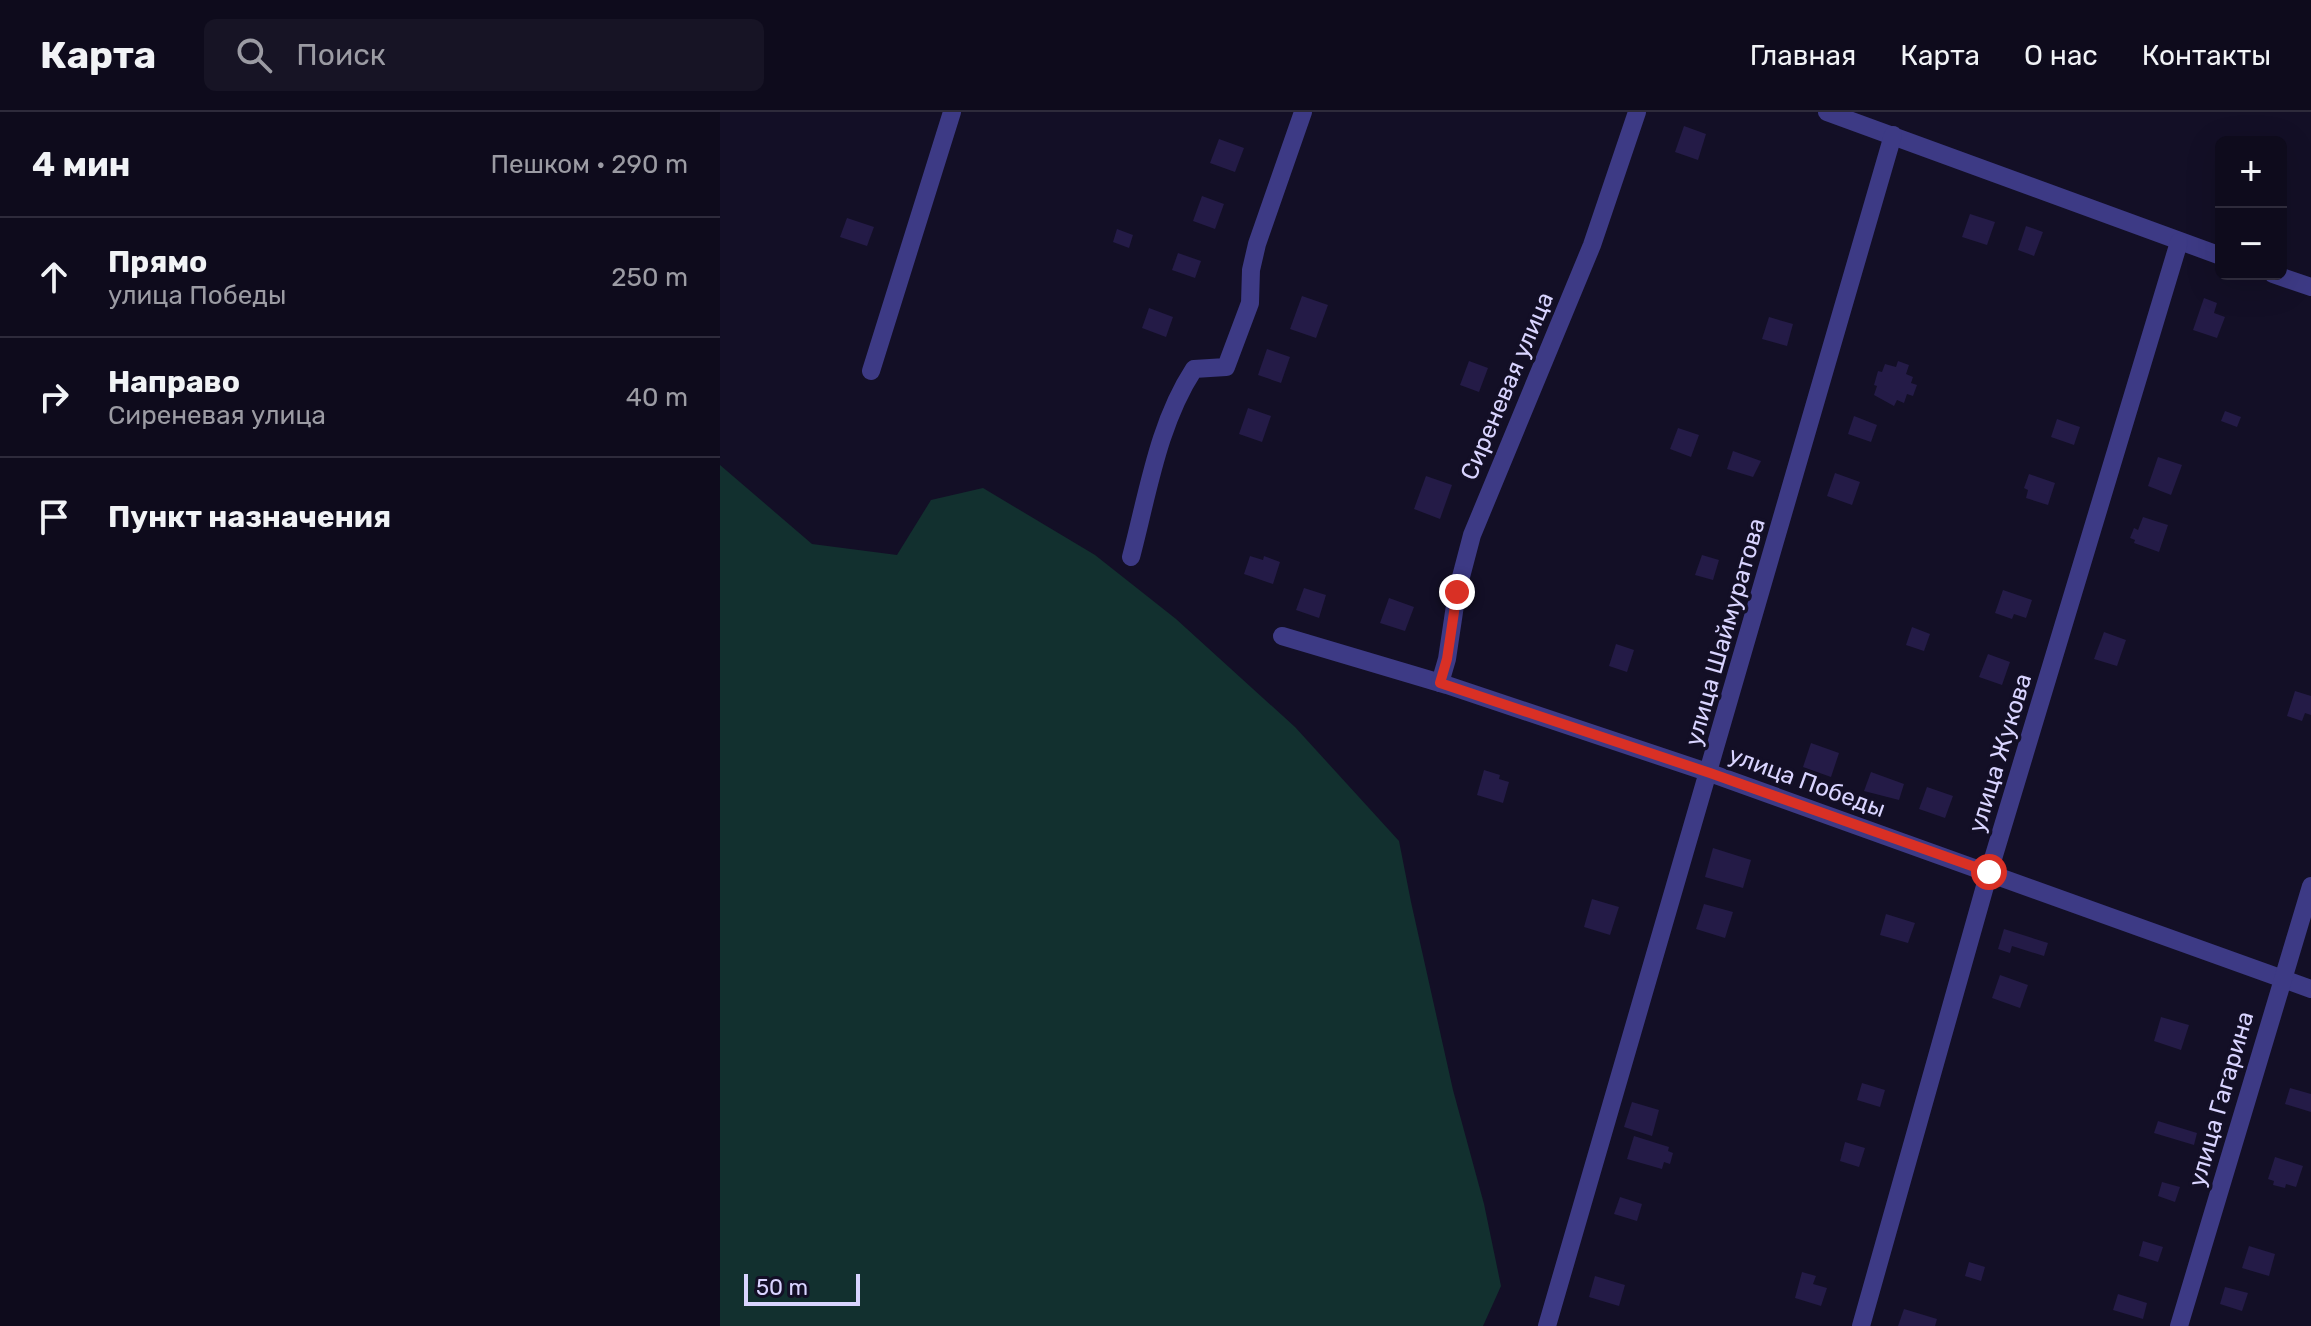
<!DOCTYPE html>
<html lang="ru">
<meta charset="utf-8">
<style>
body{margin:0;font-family:Rubik,sans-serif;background:#171425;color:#f1f3f6}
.controls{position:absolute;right:24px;top:24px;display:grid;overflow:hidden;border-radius:12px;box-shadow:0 8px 32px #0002}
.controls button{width:72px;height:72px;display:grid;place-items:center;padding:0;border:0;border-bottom:2px solid #2e2b3b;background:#0e0b1c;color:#f1f3f6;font:40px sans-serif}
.scale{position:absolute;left:24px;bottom:20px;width:116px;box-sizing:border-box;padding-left:8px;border:4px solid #d9d4ff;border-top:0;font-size:22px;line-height:28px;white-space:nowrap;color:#d9d4ff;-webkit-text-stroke:6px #130f26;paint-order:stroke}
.stop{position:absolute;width:24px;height:24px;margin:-18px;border:6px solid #d93025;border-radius:50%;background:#fff}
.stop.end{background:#d93025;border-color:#fff;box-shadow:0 2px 8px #0008}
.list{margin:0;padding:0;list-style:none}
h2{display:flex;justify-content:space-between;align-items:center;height:104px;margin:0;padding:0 32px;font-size:34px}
h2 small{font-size:26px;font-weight:400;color:#9b9ba3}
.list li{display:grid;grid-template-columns:52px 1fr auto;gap:24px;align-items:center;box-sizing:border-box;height:120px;padding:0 32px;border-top:2px solid #2e2b3b}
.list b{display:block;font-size:30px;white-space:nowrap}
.list p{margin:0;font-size:26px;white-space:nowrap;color:#9b9ba3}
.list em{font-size:26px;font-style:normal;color:#9b9ba3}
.icon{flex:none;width:44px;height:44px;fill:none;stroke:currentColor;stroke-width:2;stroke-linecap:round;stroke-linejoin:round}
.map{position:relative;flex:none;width:1591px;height:1214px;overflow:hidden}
header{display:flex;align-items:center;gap:48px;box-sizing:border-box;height:112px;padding:0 40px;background:#0e0b1c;border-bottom:2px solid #2e2b3b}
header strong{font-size:38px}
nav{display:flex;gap:44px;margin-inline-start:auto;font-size:28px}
.search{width:560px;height:72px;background:#171425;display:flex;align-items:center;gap:20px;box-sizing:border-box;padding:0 28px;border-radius:12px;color:#9b9ba3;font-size:30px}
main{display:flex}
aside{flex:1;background:#0e0b1c}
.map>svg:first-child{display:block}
.green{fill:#12302f}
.building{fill:#241b47}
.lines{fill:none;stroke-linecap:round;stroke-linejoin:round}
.minor{stroke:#3d3a85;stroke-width:18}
.route{stroke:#d93025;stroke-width:10}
.labels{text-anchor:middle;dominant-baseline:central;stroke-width:7;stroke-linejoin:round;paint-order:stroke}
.street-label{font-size:24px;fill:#d9d4ff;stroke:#130f26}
</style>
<header>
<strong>Карта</strong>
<div class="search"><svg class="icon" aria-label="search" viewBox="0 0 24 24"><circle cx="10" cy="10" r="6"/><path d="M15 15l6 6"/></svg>Поиск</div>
<nav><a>Главная</a><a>Карта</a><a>О нас</a><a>Контакты</a></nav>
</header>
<main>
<aside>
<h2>4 мин<small>Пешком · 290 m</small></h2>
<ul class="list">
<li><svg class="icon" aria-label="ahead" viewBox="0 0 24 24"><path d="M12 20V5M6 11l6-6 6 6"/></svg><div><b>Прямо</b><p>улица Победы</p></div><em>250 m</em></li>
<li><svg class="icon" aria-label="right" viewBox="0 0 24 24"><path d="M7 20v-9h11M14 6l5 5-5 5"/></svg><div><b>Направо</b><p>Сиреневая улица</p></div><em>40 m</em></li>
<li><svg class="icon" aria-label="arrive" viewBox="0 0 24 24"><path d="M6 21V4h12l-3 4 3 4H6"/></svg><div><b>Пункт назначения</b></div></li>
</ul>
</aside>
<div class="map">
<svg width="1591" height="1214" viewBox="0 0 1591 1214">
<rect width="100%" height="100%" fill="#130f26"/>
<path class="green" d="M 0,353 L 92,432 L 177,443 L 211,388 L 263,376 L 375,443 L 456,507 L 575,615 L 679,729 L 691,790 L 733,978 L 764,1092 L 781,1174 L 763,1214 L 0,1214 Z"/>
<g class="building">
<path d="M 964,14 L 986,22 L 978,48 L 955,40 Z"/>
<path d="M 499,27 L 524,36 L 515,60 L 490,51 Z"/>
<path d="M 482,84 L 504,92 L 495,117 L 473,109 Z"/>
<path d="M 1250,102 L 1275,110 L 1267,133 L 1242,125 Z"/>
<path d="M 127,106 L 154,115 L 147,134 L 120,125 Z"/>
<path d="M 1306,114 L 1323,120 L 1314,144 L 1298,138 Z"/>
<path d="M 397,117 L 413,123 L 409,136 L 393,130 Z"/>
<path d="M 458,141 L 481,149 L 475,166 L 452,158 Z"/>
<path d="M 582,184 L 608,193 L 596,226 L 570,217 Z"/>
<path d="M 1484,186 L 1497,191 L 1494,201 L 1505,205 L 1497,226 L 1473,218 Z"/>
<path d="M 429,196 L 453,205 L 446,225 L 422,216 Z"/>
<path d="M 1049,205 L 1073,212 L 1067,234 L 1042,227 Z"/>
<path d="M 547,237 L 570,245 L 561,271 L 538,263 Z"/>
<path d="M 749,249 L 768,256 L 759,280 L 740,273 Z"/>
<path d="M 1178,249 L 1189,253 L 1186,262 L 1193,265 L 1191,271 L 1197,273 L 1193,284 L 1187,282 L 1184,291 L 1177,288 L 1174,294 L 1154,283 L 1157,274 L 1154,273 L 1158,259 L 1162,260 L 1165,252 L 1176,255 Z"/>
<path d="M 528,296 L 551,304 L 542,330 L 519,322 Z"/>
<path d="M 1505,299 L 1521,305 L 1517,315 L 1501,309 Z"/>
<path d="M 1134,304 L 1157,313 L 1151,330 L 1128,322 Z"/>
<path d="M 1337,307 L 1360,315 L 1354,333 L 1331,325 Z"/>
<path d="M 958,316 L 979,323 L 971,345 L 950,337 Z"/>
<path d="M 1013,339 L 1041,349 L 1033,365 L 1007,357 Z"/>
<path d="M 1438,345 L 1462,353 L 1451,383 L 1428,374 Z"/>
<path d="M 1115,361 L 1140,370 L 1132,393 L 1107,384 Z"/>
<path d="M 1309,362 L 1335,371 L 1328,393 L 1306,386 L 1308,378 L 1304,376 Z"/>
<path d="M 706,364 L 732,373 L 720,407 L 694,397 Z"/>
<path d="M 1423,405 L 1448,413 L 1439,440 L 1414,431 L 1415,428 L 1410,426 L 1414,416 L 1418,418 Z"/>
<path d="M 982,443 L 999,448 L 993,468 L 975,463 Z"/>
<path d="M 530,444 L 543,448 L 544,444 L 560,450 L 553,472 L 524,462 Z"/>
<path d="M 584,476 L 606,483 L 599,506 L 576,498 Z"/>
<path d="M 1283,478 L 1312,488 L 1306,506 L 1294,502 L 1292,507 L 1275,501 Z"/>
<path d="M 669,486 L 694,495 L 685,519 L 660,511 Z"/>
<path d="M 1192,515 L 1210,522 L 1204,539 L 1186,533 Z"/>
<path d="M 1384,520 L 1406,528 L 1397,554 L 1374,547 Z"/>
<path d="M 896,532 L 914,538 L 907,560 L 889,554 Z"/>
<path d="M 1268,542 L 1290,550 L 1282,573 L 1259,565 Z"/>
<path d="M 1575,579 L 1591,584 L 1591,603 L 1585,601 L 1582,609 L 1567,604 Z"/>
<path d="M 1091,631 L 1119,641 L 1111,665 L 1083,655 Z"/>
<path d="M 764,658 L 780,663 L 779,667 L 789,670 L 783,691 L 757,683 Z"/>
<path d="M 1151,660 L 1184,672 L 1179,688 L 1144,679 Z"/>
<path d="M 1207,675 L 1233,684 L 1225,706 L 1199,697 Z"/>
<path d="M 993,736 L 1031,748 L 1023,776 L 985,765 Z"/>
<path d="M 872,787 L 899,795 L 890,823 L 864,815 Z"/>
<path d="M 984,792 L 1013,800 L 1005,826 L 976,817 Z"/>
<path d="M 1166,802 L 1195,811 L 1188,831 L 1160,823 Z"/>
<path d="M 1284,817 L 1328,831 L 1324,844 L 1292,834 L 1290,841 L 1278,837 Z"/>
<path d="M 1280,863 L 1308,873 L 1300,896 L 1272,886 Z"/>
<path d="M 1441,905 L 1469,913 L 1461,938 L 1434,929 Z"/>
<path d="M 1142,971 L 1165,978 L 1160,995 L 1137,988 Z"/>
<path d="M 1570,976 L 1591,982 L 1591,1000 L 1565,992 Z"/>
<path d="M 912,990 L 939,998 L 932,1024 L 904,1015 Z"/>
<path d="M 1438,1009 L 1477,1021 L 1474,1033 L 1434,1021 Z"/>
<path d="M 914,1024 L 949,1035 L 948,1039 L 953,1041 L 950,1052 L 944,1050 L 942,1057 L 907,1047 Z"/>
<path d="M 1125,1030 L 1145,1036 L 1139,1055 L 1120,1049 Z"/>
<path d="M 1555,1045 L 1583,1054 L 1576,1075 L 1566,1072 L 1565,1076 L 1553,1073 L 1554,1069 L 1548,1067 Z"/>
<path d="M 1442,1070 L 1460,1075 L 1455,1090 L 1438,1084 Z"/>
<path d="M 900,1085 L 922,1092 L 917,1109 L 894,1102 Z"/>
<path d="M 1423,1129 L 1443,1135 L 1438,1150 L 1419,1144 Z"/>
<path d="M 1529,1134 L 1555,1142 L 1549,1164 L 1522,1156 Z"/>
<path d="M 1249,1150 L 1265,1155 L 1261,1169 L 1245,1164 Z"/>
<path d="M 1082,1160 L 1096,1164 L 1093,1172 L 1107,1176 L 1101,1194 L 1075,1186 Z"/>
<path d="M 875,1164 L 905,1173 L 899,1194 L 869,1185 Z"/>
<path d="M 1505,1175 L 1528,1181 L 1522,1199 L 1500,1192 Z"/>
<path d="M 1398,1182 L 1427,1191 L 1423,1207 L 1393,1198 Z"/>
<path d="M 1184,1197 L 1217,1207 L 1215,1214 L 1178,1214 Z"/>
</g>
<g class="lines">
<g class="minor">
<path d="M 1107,0 L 1501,144"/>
<path d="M 1553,162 L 1591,175"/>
<path d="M 151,259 L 232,0"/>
<path d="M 411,445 C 428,381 438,312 474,257 L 506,255 L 530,191 L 531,158 L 537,132 L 583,0"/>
<path d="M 562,524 L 727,573 L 990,661 L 1591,877"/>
<path d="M 720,571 L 727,547 L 737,480 L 752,423 L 872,133 L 917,0"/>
<path d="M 827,1214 L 1173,23"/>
<path d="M 1141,1214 L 1269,760 L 1459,130"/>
<path d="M 1459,1214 L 1591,774"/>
</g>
</g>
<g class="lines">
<path class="route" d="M 737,480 L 727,547 L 720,571 L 990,661 L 1269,760"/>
</g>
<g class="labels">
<g class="street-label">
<text transform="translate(787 274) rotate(-67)">Сиреневая улица</text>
<text transform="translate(1005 520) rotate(-74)">улица Шаймуратова</text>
<text transform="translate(1280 641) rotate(-73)">улица Жукова</text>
<text transform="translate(1087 670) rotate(20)">улица Победы</text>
<text transform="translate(1501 987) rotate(-74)">улица Гагарина</text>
</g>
</g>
</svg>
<div class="controls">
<button>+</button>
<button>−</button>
</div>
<div class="scale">50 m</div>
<div class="stop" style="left:1269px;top:760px"></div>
<div class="stop end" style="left:737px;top:480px"></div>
</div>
</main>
